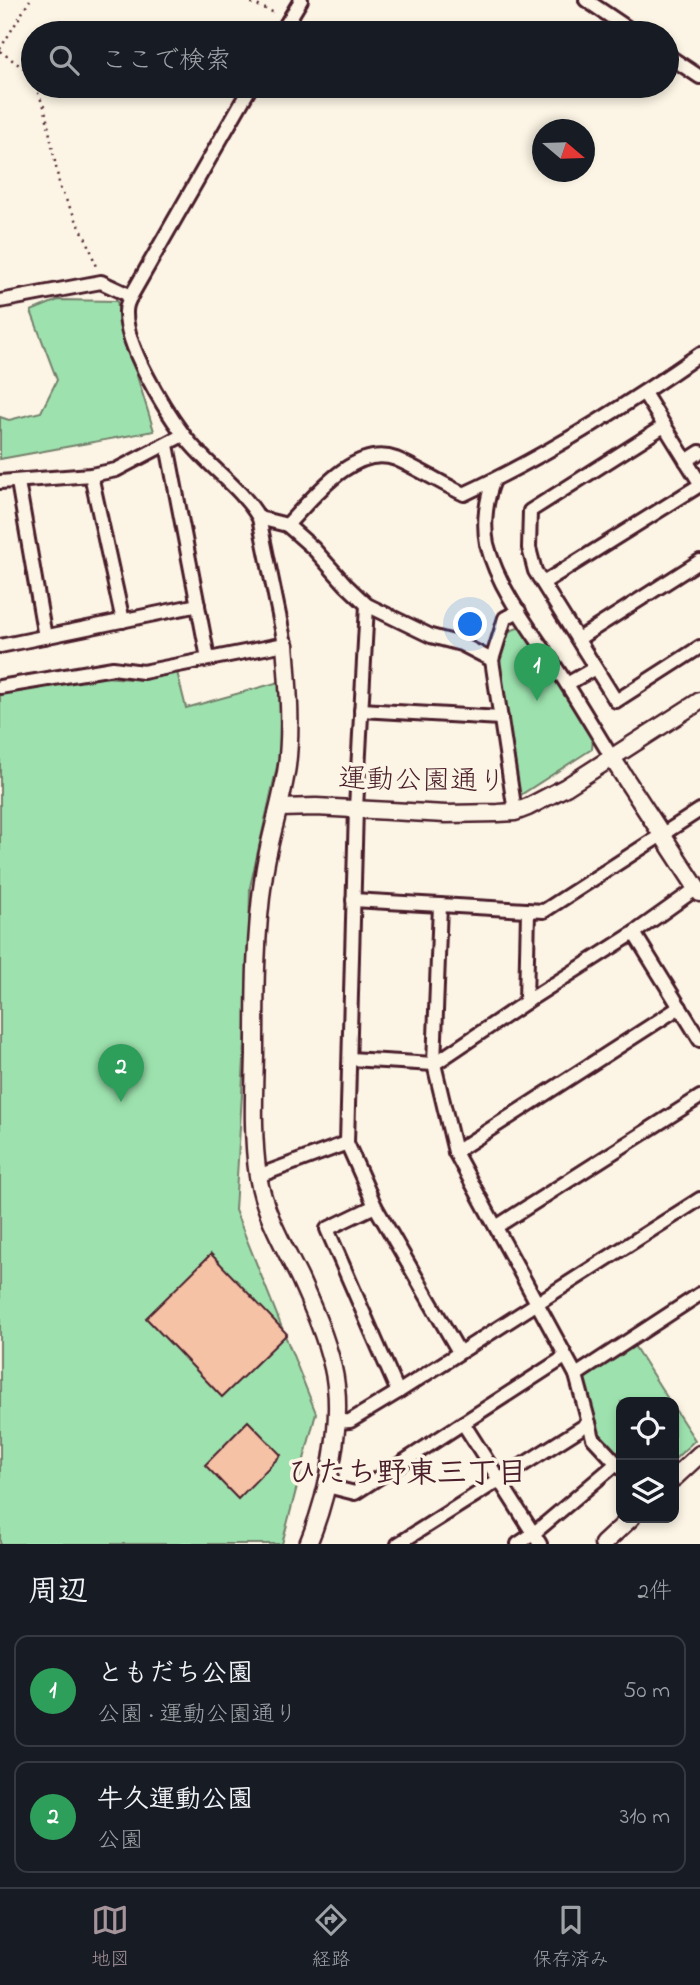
<!DOCTYPE html>
<html lang="ja">
<meta charset="utf-8">
<style>
body{margin:0;font-family:"Indie Flower","Klee One",sans-serif;background:#20242c;color:#f1f3f6}
.controls{position:absolute;right:21px;bottom:21px;display:grid;overflow:hidden;border-radius:14px;box-shadow:0 4px 10px #0003}
.controls button{width:63px;height:63px;display:grid;place-items:center;padding:0;border:0;border-bottom:2px solid #363941;background:#171b24;color:#f1f3f6;font:35px sans-serif}
.compass{position:absolute;left:532px;top:119px;width:63px;height:63px;border-radius:50%;background:#171b24;box-shadow:0 4px 10px #0003;rotate:109deg}
.you{position:absolute;left:471px;top:625px;width:24px;height:24px;margin:-18px;border:5px solid #fff;border-radius:50%;background:#1a73e8;box-shadow:0 0 0 10px #1a73e833}
.badge{display:grid;place-items:center;width:46px;height:46px;border-radius:50%;background:#a6949b;color:#fff;font-size:23px;font-weight:700}
.pin{position:absolute;translate:-50% -58px;filter:drop-shadow(0 2px 4px #0008)}
.pin::after{content:'';position:absolute;top:37px;width:24px;height:21px;background:inherit;clip-path:polygon(0 0,100% 0,50% 100%)}
.list{margin:0;padding:0;list-style:none}
h2{display:flex;justify-content:space-between;align-items:center;height:91px;margin:0;padding:0 28px;font-size:30px}
h2 small{font-size:23px;font-weight:400;color:#9ea1a6}
.list li{display:grid;grid-template-columns:46px 1fr auto;gap:21px;align-items:center;box-sizing:border-box;height:112px;margin:0 14px 14px;padding:0 14px;border:2px solid #363941;border-radius:14px}
.list b{display:block;font-size:26px;white-space:nowrap}
.list p{margin:0;font-size:23px;white-space:nowrap;color:#9ea1a6}
.list em{font-size:23px;font-style:normal;color:#9ea1a6}
.icon{flex:none;width:38px;height:38px;fill:none;stroke:currentColor;stroke-width:2;stroke-linecap:round;stroke-linejoin:round}
.map{position:relative;flex:none;width:700px;height:1544px;overflow:hidden}
.search{position:absolute;background:#171b24;box-shadow:0 4px 10px #0003;left:21px;right:21px;top:21px;height:77px;display:flex;align-items:center;gap:18px;box-sizing:border-box;padding:0 24px;border-radius:38px;color:#9ea1a6;font-size:26px}
.sheet{height:343px;background:#171b24}
nav{display:flex;justify-content:space-around;align-items:center;box-sizing:border-box;height:98px;border-top:2px solid #363941;background:#171b24;font-size:19px;color:#9ea1a6}
nav a{display:grid;justify-items:center;gap:4px}
nav .on{color:#a6949b}
.map>svg:first-child{display:block}
.green{fill:#9de2ae;stroke:#74806c;stroke-width:2}
.building{fill:#f5c2a6;stroke:#4a1f2b;stroke-width:2}
.lines{fill:none;stroke-linecap:round;stroke-linejoin:round}
.minor-casing{stroke:#4a1f2b;stroke-width:18}
.tertiary-casing{stroke:#4a1f2b;stroke-width:21}
.path{stroke:#4a1f2b;stroke-width:2.5;stroke-dasharray:2 5;stroke-linecap:butt}
.minor{stroke:#fcf5e5;stroke-width:12}
.tertiary{stroke:#fcf5e5;stroke-width:16}
.labels{text-anchor:middle;dominant-baseline:central;stroke-width:7;stroke-linejoin:round;paint-order:stroke}
.street-label{font-size:28px;fill:#4a1f2b;stroke:#fcf5e5}
.neighbourhood-label{font-size:30px;font-weight:bold;fill:#4a1f2b;stroke:#fcf5e5}
</style>
<div class="map">
<svg width="700" height="1544" viewBox="0 0 700 1544">
<rect width="100%" height="100%" fill="#fcf5e5"/>
<filter id="ink" filterUnits="userSpaceOnUse"><feTurbulence type="fractalNoise" baseFrequency=".0143" numOctaves="2"/><feDisplacementMap in="SourceGraphic" scale="14" xChannelSelector="R" yChannelSelector="G"/><feConvolveMatrix kernelMatrix="1 2 1 2 8 2 1 2 1" color-interpolation-filters="sRGB"/></filter>
<g filter="url(#ink)">
<g class="green">
<path d="M 58,300 L 117,301 L 121,324 L 154,431 L 0,459 L 0,417 L 9,420 L 41,412 L 57,380 L 31,311 Z"/>
<path d="M 521,627 L 593,739 L 592,749 L 519,796 L 499,662 L 506,632 Z"/>
<path d="M 177,672 L 186,708 L 279,682 L 282,719 L 280,753 L 250,887 L 248,994 L 235,1210 L 316,1413 L 282,1544 L 0,1544 L 0,694 L 104,677 L 143,680 Z"/>
<path d="M 633,1344 L 670,1402 L 621,1402 L 621,1458 L 599,1435 L 582,1376 Z"/>
<path d="M 674,1408 L 695,1440 L 674,1460 Z"/>
</g>
<g class="building">
<path d="M 211,1254 L 287,1334 L 222,1397 L 146,1318 Z"/>
<path d="M 248,1421 L 281,1455 L 238,1499 L 205,1465 Z"/>
</g>
<g class="lines">
<g class="minor-casing">
<g id="minor">
<path d="M 586,0 L 635,33"/>
<path d="M 281,33 L 301,0"/>
<path d="M 667,55 L 700,77"/>
<path d="M 0,301 L 101,282 L 131,296"/>
<path d="M 644,393 L 700,483"/>
<path d="M 664,426 L 530,511 L 529,548 L 535,571 L 616,701 L 700,647"/>
<path d="M 167,445 L 208,658"/>
<path d="M 686,461 L 700,452"/>
<path d="M 91,475 L 123,621"/>
<path d="M 494,480 C 486,499 483,523 487,544 C 498,588 530,629 555,666 C 575,696 593,727 612,758"/>
<path d="M 0,482 L 91,475 L 116,470 L 183,435"/>
<path d="M 18,482 L 45,637"/>
<path d="M 259,518 L 287,525 C 312,499 354,443 396,459 C 419,469 441,483 464,494 C 544,457 627,405 700,354"/>
<path d="M 287,525 L 313,548 L 346,585 L 367,605 L 431,636 L 461,644 L 492,660"/>
<path d="M 543,583 L 700,485"/>
<path d="M 367,605 L 356,808 L 347,1143 L 375,1206 L 459,1352"/>
<path d="M 578,639 L 700,561"/>
<path d="M 0,646 L 198,605"/>
<path d="M 567,684 L 595,668"/>
<path d="M 0,687 L 113,668 L 143,672 L 285,644 L 259,518 C 240,485 205,465 183,434 C 163,407 125,345 126,312 C 126,306 128,301 131,296 L 251,86"/>
<path d="M 361,710 L 501,718"/>
<path d="M 515,812 L 492,660 L 505,618 L 519,611"/>
<path d="M 353,900 L 544,911 L 700,810"/>
<path d="M 440,905 L 434,1064 L 455,1152 L 576,1375 L 593,1438 L 621,1468"/>
<path d="M 634,933 L 700,1040"/>
<path d="M 526,1002 L 528,911"/>
<path d="M 350,1059 L 434,1064 L 526,1002 L 634,933 L 697,888"/>
<path d="M 455,1152 L 680,1007"/>
<path d="M 258,1176 L 347,1143"/>
<path d="M 375,1206 L 327,1229 L 398,1392"/>
<path d="M 496,1227 L 700,1097"/>
<path d="M 576,1375 L 700,1294"/>
<path d="M 337,1422 L 350,1421 L 398,1392 L 700,1199"/>
<path d="M 463,1423 L 540,1544"/>
<path d="M 327,1486 L 355,1493 L 565,1357"/>
<path d="M 398,1544 L 589,1423"/>
<path d="M 518,1544 L 533,1534 L 617,1463"/>
</g>
</g>
<g class="tertiary-casing">
<g id="tertiary">
<path d="M 285,644 C 288,684 292,725 287,766 C 282,803 269,838 264,874 C 255,934 255,994 255,1054 C 254,1094 252,1136 258,1176 C 264,1213 284,1246 300,1279 C 313,1308 326,1337 333,1368 C 345,1419 328,1496 308,1544"/>
<path d="M 612,758 L 700,893"/>
<path d="M 280,808 L 316,807 L 446,814 L 498,813 L 515,812 L 528,807 L 566,787 L 700,701"/>
<path d="M 674,1478 L 700,1454"/>
<path d="M 603,1544 L 631,1518"/>
</g>
</g>
<g class="path">
<path d="M 245,0 L 277,14"/>
<path d="M 0,49 L 30,0"/>
<path d="M 0,51 L 30,73 L 33,82"/>
<path d="M 35,86 L 45,109 L 60,188 L 89,245 L 97,270"/>
</g>
<use href="#minor" class="minor"/>
<use href="#tertiary" class="tertiary"/>
</g>
</g>
<g class="labels">
<g class="street-label">
<text transform="translate(422 782) rotate(1)">運動公園通り</text>
</g>
<g class="neighbourhood-label">
<text x="407" y="1475">ひたち野東三丁目</text>
</g>
</g>
</svg>
<div class="controls">
<button><svg class="icon" aria-label="locate" viewBox="0 0 24 24"><circle cx="12" cy="12" r="6"/><path d="M12 2v4M12 18v4M2 12h4M18 12h4"/></svg></button>
<button><svg class="icon" aria-label="layers" viewBox="0 0 24 24"><path d="M12 4l9 5-9 5-9-5zM3 14l9 5 9-5"/></svg></button>
</div>
<svg class="compass" viewBox="-18 -18 36 36"><path d="M0-13l5 13h-10z" fill="#e53935"/><path d="M0 13l5-13h-10z" fill="#9ea1a6"/></svg>
<div class="you"></div>
<div class="pin badge" style="left:537px;top:701px;background:#2e9e5b">1</div>
<div class="pin badge" style="left:121px;top:1102px;background:#2e9e5b">2</div>
<div class="search"><svg class="icon" aria-label="search" viewBox="0 0 24 24"><circle cx="10" cy="10" r="6"/><path d="M15 15l6 6"/></svg>ここで検索</div>
</div>
<section class="sheet">
<h2>周辺<small>2件</small></h2>
<ul class="list">
<li><span class="badge" style="background:#2e9e5b">1</span><div><b>ともだち公園</b><p>公園 · 運動公園通り</p></div><em>50 m</em></li>
<li><span class="badge" style="background:#2e9e5b">2</span><div><b>牛久運動公園</b><p>公園</p></div><em>310 m</em></li>
</ul>
</section>
<nav>
<a class="on"><svg class="icon" aria-label="map" viewBox="0 0 24 24"><path d="M3 6l6-2 6 2 6-2v14l-6 2-6-2-6 2zM9 4v14M15 6v14"/></svg>地図</a>
<a><svg class="icon" aria-label="directions" viewBox="0 0 24 24"><path d="M12 3l9 9-9 9-9-9zM9 14v-3h6M13 9l2 2-2 2"/></svg>経路</a>
<a><svg class="icon" aria-label="saved" viewBox="0 0 24 24"><path d="M7 4h10v16l-5-4-5 4z"/></svg>保存済み</a>
</nav>
